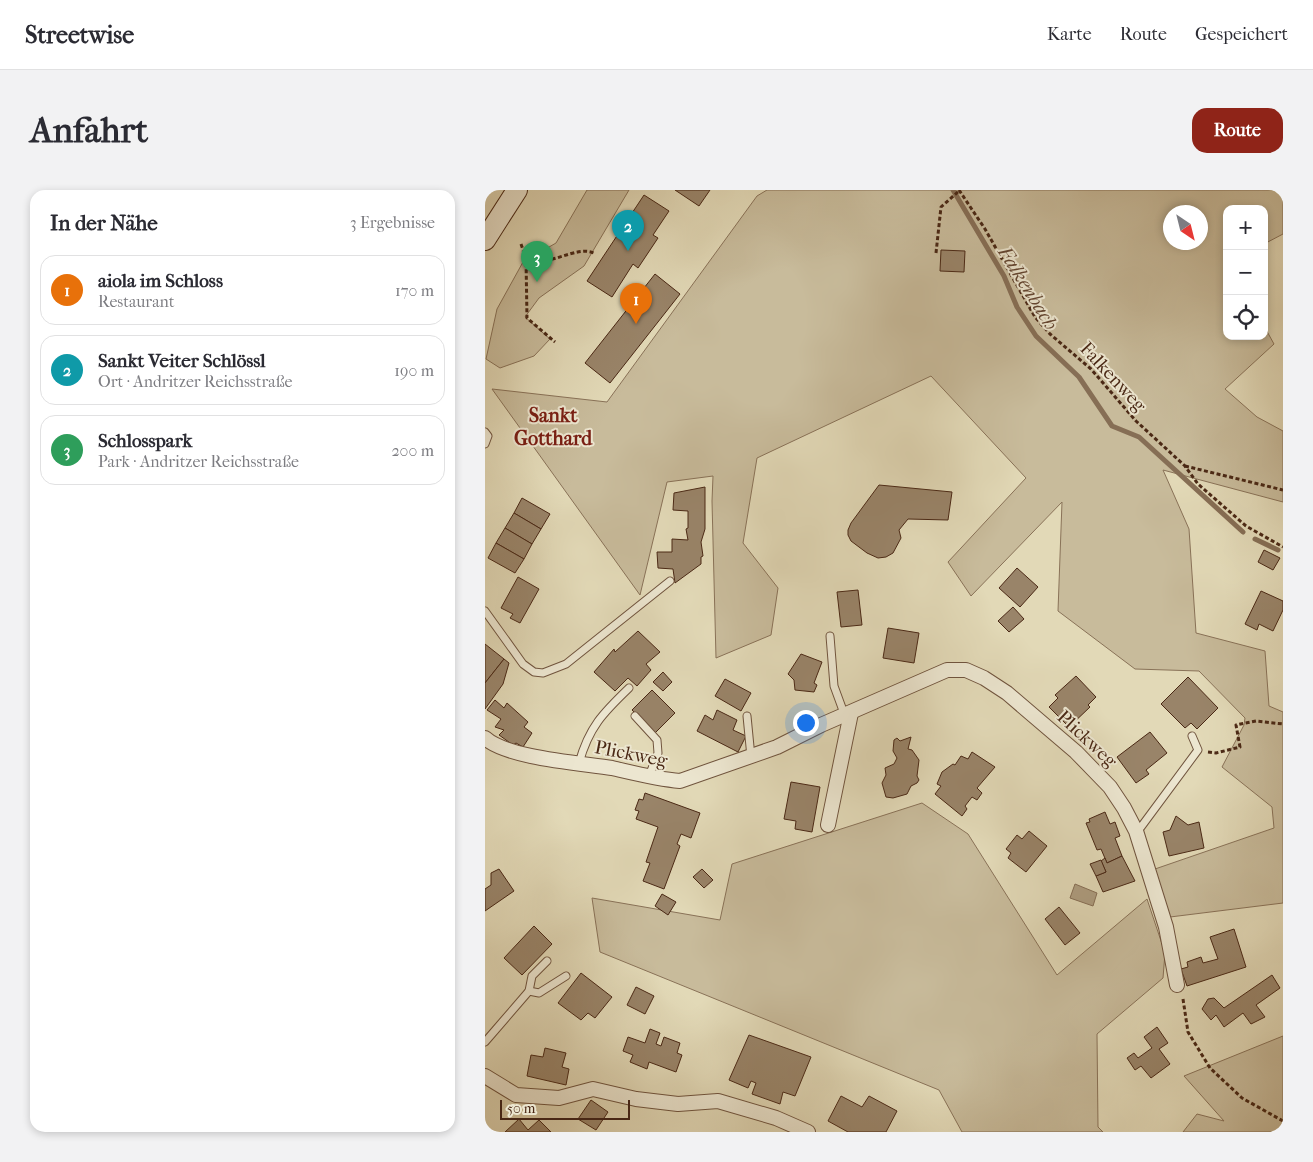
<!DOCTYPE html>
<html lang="de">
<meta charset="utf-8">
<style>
body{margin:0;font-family:"IM FELL French Canon",serif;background:#f2f2f3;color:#2b2b33}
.controls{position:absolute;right:15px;top:15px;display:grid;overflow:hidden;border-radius:10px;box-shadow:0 2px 8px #0003}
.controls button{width:45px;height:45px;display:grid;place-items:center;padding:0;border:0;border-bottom:1px solid #e1e1e2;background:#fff;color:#2b2b33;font:25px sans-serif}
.compass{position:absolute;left:678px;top:15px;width:45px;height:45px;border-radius:50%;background:#fff;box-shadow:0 2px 8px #0003;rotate:145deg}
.scale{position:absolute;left:15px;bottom:12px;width:130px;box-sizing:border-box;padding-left:5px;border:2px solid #4a2815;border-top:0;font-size:14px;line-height:18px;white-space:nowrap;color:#4a2815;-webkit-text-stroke:4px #ece6d0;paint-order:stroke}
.you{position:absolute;left:320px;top:532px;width:18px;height:18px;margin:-12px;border:4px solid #fff;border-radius:50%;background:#1a73e8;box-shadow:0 0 0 8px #1a73e833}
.badge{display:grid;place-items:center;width:32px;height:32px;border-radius:50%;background:#8f2418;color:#fff;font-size:16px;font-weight:700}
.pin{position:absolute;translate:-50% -41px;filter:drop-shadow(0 1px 2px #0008)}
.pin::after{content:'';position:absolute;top:26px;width:18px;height:15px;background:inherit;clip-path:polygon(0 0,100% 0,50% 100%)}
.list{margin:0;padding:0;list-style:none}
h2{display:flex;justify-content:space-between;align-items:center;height:65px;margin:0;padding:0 20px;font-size:21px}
h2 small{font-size:16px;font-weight:400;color:#7c7c81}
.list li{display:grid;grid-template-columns:32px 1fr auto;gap:15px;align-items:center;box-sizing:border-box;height:70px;margin:0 10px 10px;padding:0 10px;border:1px solid #e1e1e2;border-radius:15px}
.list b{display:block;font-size:19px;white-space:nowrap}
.list p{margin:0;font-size:16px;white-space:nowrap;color:#7c7c81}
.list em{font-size:16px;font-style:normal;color:#7c7c81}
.icon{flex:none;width:28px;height:28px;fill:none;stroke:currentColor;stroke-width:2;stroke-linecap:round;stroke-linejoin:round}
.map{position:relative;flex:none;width:798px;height:942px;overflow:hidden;border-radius:15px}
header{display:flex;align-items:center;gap:30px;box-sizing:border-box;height:70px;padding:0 25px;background:#fff;border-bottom:1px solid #e1e1e2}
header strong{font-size:24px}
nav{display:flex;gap:28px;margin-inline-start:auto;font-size:18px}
.intro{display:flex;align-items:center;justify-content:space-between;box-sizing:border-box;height:120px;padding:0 30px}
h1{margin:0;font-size:35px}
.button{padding:12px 22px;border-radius:15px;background:#8f2418;color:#fff;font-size:18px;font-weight:700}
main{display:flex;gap:30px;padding:0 30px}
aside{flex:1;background:#fff;border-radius:15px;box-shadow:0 2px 8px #0003}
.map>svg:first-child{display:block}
.green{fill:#c8bb9b;stroke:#897258;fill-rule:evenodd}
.water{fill:#ae9d80;stroke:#866e55}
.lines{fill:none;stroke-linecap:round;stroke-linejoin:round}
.stream{stroke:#866e55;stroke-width:5}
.building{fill:#998469;stroke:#4a2815}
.lane-casing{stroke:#70543e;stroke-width:9}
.street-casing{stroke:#70543e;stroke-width:16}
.secondary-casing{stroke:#4a2815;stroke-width:22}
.path{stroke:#4a2815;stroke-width:3;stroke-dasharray:4 2.5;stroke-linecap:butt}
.lane{stroke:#ece6d0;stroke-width:7}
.street{stroke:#ece6d0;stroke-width:14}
.secondary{stroke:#ece6d0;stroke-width:20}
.labels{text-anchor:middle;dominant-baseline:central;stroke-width:4;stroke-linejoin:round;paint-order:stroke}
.street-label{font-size:19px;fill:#4a2815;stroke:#ece6d0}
.water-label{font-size:20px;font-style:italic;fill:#634530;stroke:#ece6d0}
.neighbourhood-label{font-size:20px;font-weight:bold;fill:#7a1f14;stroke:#ece6d0}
</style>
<header>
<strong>Streetwise</strong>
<nav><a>Karte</a><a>Route</a><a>Gespeichert</a></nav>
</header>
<div class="intro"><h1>Anfahrt</h1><a class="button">Route</a></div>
<main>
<aside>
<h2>In der Nähe<small>3 Ergebnisse</small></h2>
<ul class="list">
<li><span class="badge" style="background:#e8710a">1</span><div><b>aiola im Schloss</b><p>Restaurant</p></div><em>170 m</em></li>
<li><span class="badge" style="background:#0f9aa8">2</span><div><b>Sankt Veiter Schlössl</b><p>Ort · Andritzer Reichsstraße</p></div><em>190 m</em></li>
<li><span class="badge" style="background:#2e9e5b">3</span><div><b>Schlosspark</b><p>Park · Andritzer Reichsstraße</p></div><em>200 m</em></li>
</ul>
</aside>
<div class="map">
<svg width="798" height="942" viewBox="0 0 798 942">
<rect width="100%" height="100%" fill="#e2d9b7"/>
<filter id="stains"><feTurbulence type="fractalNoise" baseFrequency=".004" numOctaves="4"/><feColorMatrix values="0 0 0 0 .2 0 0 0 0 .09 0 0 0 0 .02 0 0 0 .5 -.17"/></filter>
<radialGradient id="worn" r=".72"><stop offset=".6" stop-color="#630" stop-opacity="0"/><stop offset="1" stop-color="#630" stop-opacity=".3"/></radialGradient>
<g class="green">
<path d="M 102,0 L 144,0 L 99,76 L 54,108 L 40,127 L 65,149 L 49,166 L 15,178 L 1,169 L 12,119 L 38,72 L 71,53 Z"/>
<path d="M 282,0 L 798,0 L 798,44 L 779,54 L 779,19 L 742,19 L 742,146 L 779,146 L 779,136 L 789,154 L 740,199 L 772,227 L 798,241 L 798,312 L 678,280 L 704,339 L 711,443 L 780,461 L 784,516 L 798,522 L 798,713 L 685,727 L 670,679 L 789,638 L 787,617 L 737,577 L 759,535 L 760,528 L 714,481 L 650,479 L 573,421 L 577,312 L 486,406 L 463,372 L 541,288 L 446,186 L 272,268 L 258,353 L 293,398 L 286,445 L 231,468 L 227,311 L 228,286 L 182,292 L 155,405 L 7,199 L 122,212 L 272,6 ZM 686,22 L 716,22 L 716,52 L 686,52 Z"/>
<path d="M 437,613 L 483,644 L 572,785 L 662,709 L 680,763 L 678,788 L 612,844 L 613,937 L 618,942 L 477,942 L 454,900 L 115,762 L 107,708 L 235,730 L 247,674 Z"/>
<path d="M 798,846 L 798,942 L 698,942 L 712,924 L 739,931 L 699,886 Z"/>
</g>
<path class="water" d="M 590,694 L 612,703 L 608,716 L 585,708 Z"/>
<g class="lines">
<g class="stream">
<path d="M 468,0 L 519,86 L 532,117 L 551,146 L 594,187 L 627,236 L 654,247 L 758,342"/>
<path d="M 770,349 L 793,360"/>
</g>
</g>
<g class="building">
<path d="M 190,0 L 225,0 L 214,16 Z"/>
<path d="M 159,5 L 184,21 L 168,45 L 173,48 L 153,78 L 148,74 L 127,107 L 102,91 Z"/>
<path d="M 456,60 L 480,61 L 479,82 L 455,81 Z"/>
<path d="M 170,84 L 195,104 L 125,193 L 100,173 Z"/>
<path d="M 394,295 L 467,302 L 463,330 L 423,329 L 414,340 L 416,348 L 408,363 L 401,367 L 393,368 L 382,363 L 366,351 L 363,345 L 363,340 L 366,333 Z"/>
<path d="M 220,297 L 220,339 L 216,352 L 218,366 L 216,367 L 216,374 L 190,393 L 188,379 L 173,378 L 172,362 L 187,362 L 187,349 L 203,350 L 201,339 L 203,338 L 203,321 L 188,320 L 189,303 Z"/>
<path d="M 37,308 L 65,324 L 56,339 L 29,323 Z"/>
<path d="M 29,323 L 56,339 L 47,354 L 20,338 Z"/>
<path d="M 20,338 L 47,354 L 39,369 L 11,353 Z"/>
<path d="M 11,353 L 39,369 L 30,383 L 3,368 Z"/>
<path d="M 779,360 L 795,368 L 788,380 L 773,372 Z"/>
<path d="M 532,378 L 553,397 L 535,417 L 514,398 Z"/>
<path d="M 33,387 L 54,399 L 35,433 L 25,428 L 28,424 L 16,418 Z"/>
<path d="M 373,400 L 377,435 L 356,437 L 352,402 Z"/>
<path d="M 776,401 L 798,411 L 798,420 L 788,441 L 774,434 L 772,440 L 760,434 Z"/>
<path d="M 528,417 L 539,429 L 524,442 L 513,431 Z"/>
<path d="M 403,438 L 434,443 L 429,473 L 398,468 Z"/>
<path d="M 153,441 L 175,462 L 161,474 L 166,480 L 152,496 L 143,488 L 130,501 L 109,482 L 129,459 L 130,462 Z"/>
<path d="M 0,454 L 19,469 L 0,493 Z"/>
<path d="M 316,464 L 337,472 L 329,493 L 332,495 L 329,502 L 310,500 L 309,490 L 303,484 Z"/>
<path d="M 19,469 L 24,473 L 18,494 L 0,519 L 0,493 Z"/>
<path d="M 178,482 L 187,492 L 178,501 L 168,492 Z"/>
<path d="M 591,486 L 611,507 L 603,515 L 605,517 L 584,537 L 564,517 L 573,508 L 570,505 Z"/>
<path d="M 703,487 L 733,518 L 712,539 L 706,533 L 700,538 L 676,514 Z"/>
<path d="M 240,489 L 266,503 L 256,521 L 230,506 Z"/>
<path d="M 167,500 L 190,523 L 170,543 L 147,520 Z"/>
<path d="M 10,510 L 19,518 L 22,513 L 43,532 L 39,537 L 47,543 L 38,557 L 31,553 L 28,555 L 14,545 L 19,540 L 10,537 L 16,529 L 2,520 Z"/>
<path d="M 232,520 L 252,530 L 248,540 L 261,546 L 253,562 L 212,541 L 220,525 L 228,530 Z"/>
<path d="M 665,542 L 682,563 L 661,580 L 664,584 L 651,593 L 632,567 Z"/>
<path d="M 426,547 L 423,559 L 427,560 L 434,570 L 432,586 L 434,590 L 432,593 L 426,596 L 422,604 L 408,608 L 401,607 L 397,593 L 401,585 L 400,578 L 409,574 L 412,568 L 408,561 L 409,550 L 412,548 L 415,551 Z"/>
<path d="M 487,562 L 510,577 L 492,598 L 497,603 L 492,610 L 487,607 L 480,616 L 482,619 L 477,626 L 450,604 L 456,596 L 452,594 L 457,582 L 468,574 L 470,575 L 476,566 L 483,569 Z"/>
<path d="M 306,592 L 335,597 L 327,642 L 310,639 L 311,631 L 299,629 Z"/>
<path d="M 160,603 L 215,623 L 206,648 L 196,644 L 192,654 L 195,656 L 179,699 L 158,691 L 165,673 L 161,672 L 173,637 L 151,629 L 154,621 L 150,620 L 154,609 L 158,610 Z"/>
<path d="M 620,622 L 625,634 L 630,632 L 635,646 L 630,648 L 637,666 L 622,673 L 616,659 L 612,660 L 601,633 L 605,632 L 604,629 Z"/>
<path d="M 691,626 L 703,635 L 714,632 L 719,658 L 684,666 L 678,642 L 685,640 Z"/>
<path d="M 544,641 L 562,656 L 541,682 L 523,668 L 526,663 L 521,659 L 532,645 L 537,649 Z"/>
<path d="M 637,666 L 650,691 L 618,702 L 611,686 L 621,682 L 616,671 L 620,668 L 622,673 Z"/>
<path d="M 616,670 L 621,682 L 611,686 L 605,674 Z"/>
<path d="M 14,679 L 29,701 L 0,721 L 0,699 L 6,695 L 6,683 Z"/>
<path d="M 217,679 L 228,690 L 219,698 L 208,687 Z"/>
<path d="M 177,704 L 191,712 L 183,725 L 170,716 Z"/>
<path d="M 574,717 L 595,743 L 580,755 L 560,729 Z"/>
<path d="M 49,736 L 67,754 L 37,785 L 19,768 Z"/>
<path d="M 749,739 L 761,777 L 702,796 L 696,779 L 703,777 L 702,772 L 716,767 L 718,773 L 733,769 L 725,747 Z"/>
<path d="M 96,783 L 127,807 L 110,828 L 103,823 L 96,830 L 73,813 Z"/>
<path d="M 787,785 L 795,798 L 771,815 L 780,827 L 766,834 L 758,823 L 739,837 L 731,825 L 726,830 L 717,819 L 723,809 L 729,808 L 739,818 Z"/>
<path d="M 151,797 L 169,806 L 160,824 L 142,815 Z"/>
<path d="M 672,837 L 683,853 L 674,859 L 685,874 L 666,888 L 656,876 L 650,880 L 642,868 L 649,863 L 653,868 L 667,858 L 659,847 Z"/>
<path d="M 165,839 L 175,843 L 171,854 L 176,856 L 179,847 L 195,853 L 192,863 L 197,865 L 191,882 L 164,872 L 162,879 L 145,872 L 148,865 L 138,861 L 143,847 L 160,853 Z"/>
<path d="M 264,845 L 326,867 L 310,906 L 298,902 L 295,914 L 267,904 L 271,893 L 266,891 L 263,898 L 244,890 Z"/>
<path d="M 60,858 L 81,863 L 77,877 L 84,879 L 81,895 L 42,886 L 46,865 L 58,867 Z"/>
<path d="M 356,906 L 377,917 L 384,906 L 412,921 L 401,942 L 363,942 L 343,931 Z"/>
<path d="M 106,910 L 123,922 L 111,940 L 93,929 Z"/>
<path d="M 34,929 L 43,940 L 54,930 L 66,942 L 20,942 Z"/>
</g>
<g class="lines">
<g class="lane-casing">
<g id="lane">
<path d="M 0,242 L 3,246 L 0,254"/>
<path d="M 0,421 L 38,474 L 49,482 L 58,483 L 81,474 L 185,391"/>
<path d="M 345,446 L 349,496 L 360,526"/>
<path d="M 150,526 L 172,550 L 173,563 L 164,586"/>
<path d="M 262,526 L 266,567"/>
<path d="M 94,573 C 104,537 118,523 144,498"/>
<path d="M 651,641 L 656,637 L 713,560 L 707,546"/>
<path d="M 44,801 L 54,803 L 81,786"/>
<path d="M 0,852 L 44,801 L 47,786 L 62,771"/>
</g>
</g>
<g class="street-casing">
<g id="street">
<path d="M 0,548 C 22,568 95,573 127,578 C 149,583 172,589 195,591 L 292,557 L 336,535 L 462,480 L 481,480 L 499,488 L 522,503 L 591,562 L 625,597 L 639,618 L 651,641 L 681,737 L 692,795"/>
<path d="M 343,635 L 366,523"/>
<path d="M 0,886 L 31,905 L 74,908 L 108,899 L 151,909 L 193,914 L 233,911 L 291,928 L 323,942"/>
</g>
</g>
<g class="secondary-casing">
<path id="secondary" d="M 0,50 L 32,0"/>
</g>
<g class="path">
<path d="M 474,0 L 500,39 L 550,127 L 565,144 L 606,179 L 651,231 L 700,276 L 713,294 L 761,336 L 798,357"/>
<path d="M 36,54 L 41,69 L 42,128 L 70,152"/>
<path d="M 451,63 L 456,17 L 474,1"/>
<path d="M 41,69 C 65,78 90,55 109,63"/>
<path d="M 700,276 L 798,300"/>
<path d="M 723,562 L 731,563 L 755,557 L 751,535 L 771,531 L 798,534"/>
<path d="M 698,809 L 703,842 L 725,878 L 757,908 L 798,931"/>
</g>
<use href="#lane" class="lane"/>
<use href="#street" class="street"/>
<use href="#secondary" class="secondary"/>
</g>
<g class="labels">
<g class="street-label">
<text transform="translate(628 187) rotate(47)">Falkenweg</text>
<text transform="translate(602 549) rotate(43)">Plickweg</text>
<text transform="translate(146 564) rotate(11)">Plickweg</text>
</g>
<g class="water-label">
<text transform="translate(543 98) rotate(58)">Falkenbach</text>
</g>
<g class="neighbourhood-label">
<text x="68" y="225">Sankt<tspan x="68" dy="23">Gotthard</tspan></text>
</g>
</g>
<rect width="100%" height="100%" filter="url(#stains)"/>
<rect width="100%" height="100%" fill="url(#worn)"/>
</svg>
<div class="controls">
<button>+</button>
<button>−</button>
<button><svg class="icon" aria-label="locate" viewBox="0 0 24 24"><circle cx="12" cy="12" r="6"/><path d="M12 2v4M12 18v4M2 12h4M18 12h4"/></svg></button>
</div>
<svg class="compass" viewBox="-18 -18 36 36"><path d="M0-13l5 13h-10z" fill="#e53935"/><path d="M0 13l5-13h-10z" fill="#7c7c81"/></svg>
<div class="scale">50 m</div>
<div class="you"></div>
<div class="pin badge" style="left:151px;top:134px;background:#e8710a">1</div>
<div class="pin badge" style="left:143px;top:61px;background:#0f9aa8">2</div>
<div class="pin badge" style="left:52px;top:92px;background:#2e9e5b">3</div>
</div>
</main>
